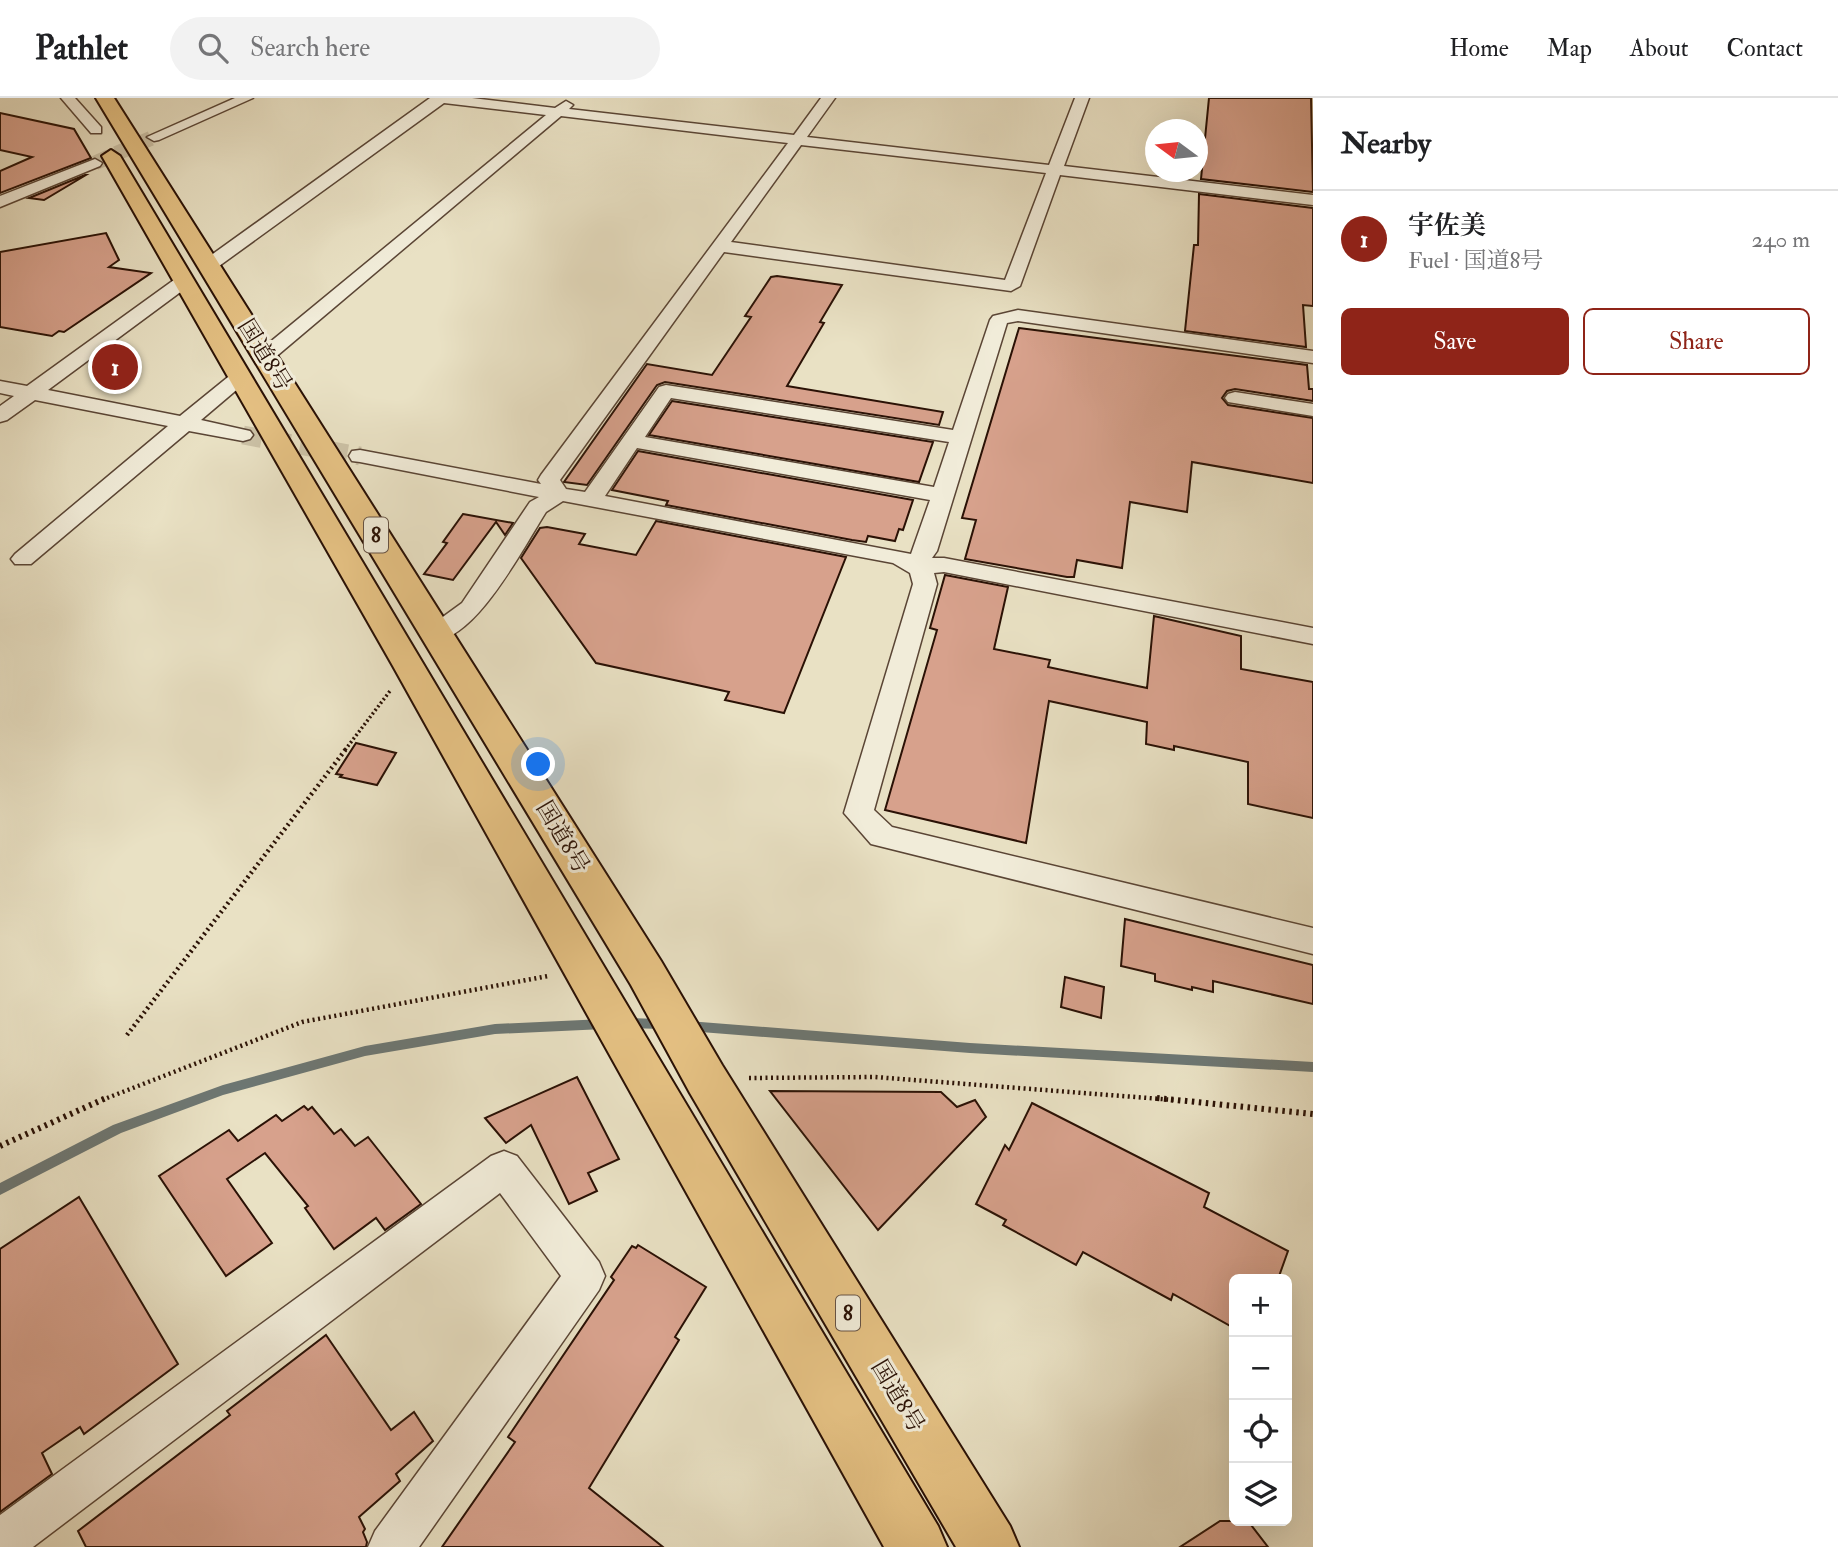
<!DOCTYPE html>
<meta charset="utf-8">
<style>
body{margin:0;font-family:"IM FELL Double Pica","Noto Serif JP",serif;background:#f2f2f2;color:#202124}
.controls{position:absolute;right:21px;bottom:21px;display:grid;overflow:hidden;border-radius:10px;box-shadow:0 7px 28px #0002}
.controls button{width:63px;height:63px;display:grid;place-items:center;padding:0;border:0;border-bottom:2px solid #e0e0e0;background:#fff;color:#202124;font:35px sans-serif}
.compass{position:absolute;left:1145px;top:21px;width:63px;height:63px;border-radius:50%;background:#fff;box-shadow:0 7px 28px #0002;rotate:285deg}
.you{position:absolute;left:539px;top:667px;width:24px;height:24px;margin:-18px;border:5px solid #fff;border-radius:50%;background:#1a73e8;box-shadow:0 0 0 10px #1a73e833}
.badge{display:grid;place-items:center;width:46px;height:46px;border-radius:50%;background:#8f2418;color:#fff;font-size:23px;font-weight:700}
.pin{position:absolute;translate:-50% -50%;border:4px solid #fff;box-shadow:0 2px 7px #0006}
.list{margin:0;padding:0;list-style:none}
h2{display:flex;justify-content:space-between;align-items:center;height:91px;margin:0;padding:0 28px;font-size:30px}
h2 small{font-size:23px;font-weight:400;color:#757577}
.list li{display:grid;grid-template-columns:46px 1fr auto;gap:21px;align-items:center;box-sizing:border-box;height:98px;padding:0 28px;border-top:2px solid #e0e0e0}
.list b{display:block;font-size:26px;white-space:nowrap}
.list p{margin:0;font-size:23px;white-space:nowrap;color:#757577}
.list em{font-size:23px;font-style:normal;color:#757577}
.actions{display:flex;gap:14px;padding:21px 28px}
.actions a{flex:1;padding:16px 0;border:2px solid #8f2418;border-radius:10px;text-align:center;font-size:24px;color:#8f2418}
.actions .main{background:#8f2418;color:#fff}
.icon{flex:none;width:38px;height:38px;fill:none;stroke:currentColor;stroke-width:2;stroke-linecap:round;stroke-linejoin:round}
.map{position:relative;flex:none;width:1313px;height:1449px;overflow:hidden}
header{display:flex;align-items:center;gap:42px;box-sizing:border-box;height:98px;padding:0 35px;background:#fff;border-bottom:2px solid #e0e0e0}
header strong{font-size:33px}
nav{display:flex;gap:38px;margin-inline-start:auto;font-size:24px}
.search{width:490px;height:63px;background:#f2f2f2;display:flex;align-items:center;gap:18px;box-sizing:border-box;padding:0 24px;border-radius:38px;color:#757577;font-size:26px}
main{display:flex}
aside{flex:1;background:#fff}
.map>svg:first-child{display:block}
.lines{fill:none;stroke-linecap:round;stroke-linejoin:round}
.stream{fill:#6d7773;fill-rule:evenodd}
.building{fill:#d7a18c;stroke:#2a1105;stroke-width:2}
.street-tunnel-far1{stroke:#ccc2a7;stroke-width:15;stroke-dasharray:15 8;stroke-linecap:butt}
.street-tunnel{stroke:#ccc2a7;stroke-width:19;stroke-dasharray:19 10;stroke-linecap:butt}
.street-casing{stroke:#5a4535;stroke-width:3}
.highway-casing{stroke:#2a1105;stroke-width:4}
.path-far2{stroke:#2a1105;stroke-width:3.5;stroke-dasharray:2 2.5;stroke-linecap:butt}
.path-far1{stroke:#2a1105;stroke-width:4.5;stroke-dasharray:2 3.5;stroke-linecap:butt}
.path{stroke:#2a1105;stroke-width:6;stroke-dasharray:2.5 4.5;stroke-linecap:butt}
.street{fill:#f1ecd9;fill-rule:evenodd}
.highway{fill:#e4c082;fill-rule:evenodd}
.labels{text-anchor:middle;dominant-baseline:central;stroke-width:6;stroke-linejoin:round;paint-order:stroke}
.shield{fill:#f1ecd9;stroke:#665345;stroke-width:2}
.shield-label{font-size:21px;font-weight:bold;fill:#2a1105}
.street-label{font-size:23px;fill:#2a1105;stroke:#f1ecd9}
</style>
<header>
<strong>Pathlet</strong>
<div class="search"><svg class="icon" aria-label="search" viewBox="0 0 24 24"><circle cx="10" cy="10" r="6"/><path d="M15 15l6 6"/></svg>Search here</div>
<nav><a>Home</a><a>Map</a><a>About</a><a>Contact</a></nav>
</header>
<main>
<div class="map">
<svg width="1313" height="1449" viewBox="0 0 1313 1449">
<rect width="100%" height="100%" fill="#e9e1c4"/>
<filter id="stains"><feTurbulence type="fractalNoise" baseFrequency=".00286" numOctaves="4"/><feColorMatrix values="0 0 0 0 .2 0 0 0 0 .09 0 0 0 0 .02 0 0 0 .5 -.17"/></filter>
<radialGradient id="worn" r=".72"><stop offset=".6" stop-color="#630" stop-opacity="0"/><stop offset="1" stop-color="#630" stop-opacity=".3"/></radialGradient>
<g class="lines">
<g class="stream">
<path d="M 626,920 L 663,921 L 667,923 L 669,926 L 667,929 L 663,931 L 626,930 L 622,928 L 620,925 L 622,922 Z"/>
<path d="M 604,921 L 608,923 L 610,926 L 608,929 L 604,931 L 495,936 L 365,958 L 223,997 L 121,1035 L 0,1097 L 0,1085 L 113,1027 L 223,987 L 365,948 L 495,926 Z"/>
<path d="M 688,923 L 970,945 L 1313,964 L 1313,974 L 970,955 L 688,933 L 684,931 L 682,928 L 684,925 Z"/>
</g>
</g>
<g class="building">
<path d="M 1209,0 L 1311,0 L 1313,94 L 1201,81 Z"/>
<path d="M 0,15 L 74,31 L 91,60 L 0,95 L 0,73 L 32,59 L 0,52 Z"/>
<path d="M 86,77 L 44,102 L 29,100 L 85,77 Z"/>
<path d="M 1199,96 L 1313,110 L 1313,208 L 1303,207 L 1306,249 L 1185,233 L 1194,147 L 1198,147 Z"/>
<path d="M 106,135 L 119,162 L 109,169 L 151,175 L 64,234 L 59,233 L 52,238 L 0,229 L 0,154 Z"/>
<path d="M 777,178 L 842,187 L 820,224 L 824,225 L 787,288 L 943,314 L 939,327 L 665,284 L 657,287 L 587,387 L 564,384 L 647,266 L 712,277 L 751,219 L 745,218 L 771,179 Z"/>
<path d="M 1019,230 L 1307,267 L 1309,291 L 1313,291 L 1313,303 L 1235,291 L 1227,293 L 1222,300 L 1228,307 L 1313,320 L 1313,385 L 1192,364 L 1187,414 L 1130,404 L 1122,470 L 1077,462 L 1074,479 L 1067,479 L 965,461 L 976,422 L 962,420 Z"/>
<path d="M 672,303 L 933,344 L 919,384 L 649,337 Z"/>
<path d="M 638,353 L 913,402 L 903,432 L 899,431 L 895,443 L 868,438 L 866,444 L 852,442 L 666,407 L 668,403 L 612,392 Z"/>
<path d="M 463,416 L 513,425 L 505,437 L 496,424 L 453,482 L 424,476 L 447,445 L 443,444 Z"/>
<path d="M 656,423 L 846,459 L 784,615 L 725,602 L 729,594 L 596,565 L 521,460 L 540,430 L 547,429 L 585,436 L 579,446 L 636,457 Z"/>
<path d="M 945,477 L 1008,489 L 994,551 L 1050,562 L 1048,569 L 1147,590 L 1154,518 L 1241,538 L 1241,571 L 1313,584 L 1313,720 L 1248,706 L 1248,664 L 1174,648 L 1174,652 L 1146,646 L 1147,624 L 1049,603 L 1026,745 L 885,712 L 937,532 L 930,530 Z"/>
<path d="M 356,645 L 396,655 L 377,687 L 340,679 L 342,677 L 336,676 Z"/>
<path d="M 1125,821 L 1313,867 L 1313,906 L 1213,883 L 1213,894 L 1192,889 L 1192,892 L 1155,883 L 1155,876 L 1121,868 Z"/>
<path d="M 1065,879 L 1104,889 L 1101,920 L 1061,909 Z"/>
<path d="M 577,979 L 619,1061 L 588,1075 L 597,1093 L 569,1106 L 531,1027 L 506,1045 L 485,1020 Z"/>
<path d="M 770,993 L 941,994 L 957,1009 L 975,1002 L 986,1019 L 878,1132 Z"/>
<path d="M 1032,1005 L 1209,1095 L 1204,1109 L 1288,1153 L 1278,1181 L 1234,1181 L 1234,1230 L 1173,1196 L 1171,1202 L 1083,1154 L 1076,1167 L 1003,1127 L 1006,1122 L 976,1106 L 1005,1047 L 1009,1052 Z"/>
<path d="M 304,1008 L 308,1012 L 312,1009 L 334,1036 L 341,1031 L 355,1048 L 368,1039 L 421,1106 L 385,1132 L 376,1120 L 334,1151 L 305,1110 L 308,1108 L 265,1055 L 227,1081 L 272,1145 L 226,1178 L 159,1078 L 229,1032 L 238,1043 L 276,1017 L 282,1023 Z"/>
<path d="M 79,1099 L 178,1266 L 84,1336 L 80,1329 L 42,1355 L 52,1376 L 0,1414 L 0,1151 Z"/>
<path d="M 638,1147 L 706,1189 L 675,1239 L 679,1242 L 589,1390 L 663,1449 L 442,1449 L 515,1344 L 508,1339 L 614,1182 L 611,1179 L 632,1148 L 636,1150 Z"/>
<path d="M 326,1237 L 391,1332 L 414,1314 L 433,1343 L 396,1376 L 400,1383 L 359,1419 L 365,1431 L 363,1434 L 367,1444 L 366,1449 L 86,1449 L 78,1433 L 230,1317 L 227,1313 Z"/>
<path d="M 1220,1423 L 1248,1423 L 1268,1449 L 1180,1449 Z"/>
</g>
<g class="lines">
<path class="street-tunnel-far1" d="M 95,65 L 154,39"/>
<path class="street-tunnel" d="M 243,337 L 360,358"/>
<g class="street-casing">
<g id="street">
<path d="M 61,0 L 75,0 L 101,29 L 101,35 L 91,35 Z"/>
<path d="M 235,0 L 253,0 L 159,42 L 154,43 L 147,39 Z"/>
<path d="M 430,0 L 472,0 L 555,10 L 566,3 L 573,7 L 569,11 L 794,37 L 821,0 L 835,0 L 807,39 L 1049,67 L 1075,0 L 1089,0 L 1064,68 L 1313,97 L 1313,107 L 1060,77 L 1020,188 L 1011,193 L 724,154 L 560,382 L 566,391 L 585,394 L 659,289 L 666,287 L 953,332 L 990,222 L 993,218 L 1018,212 L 1313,253 L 1313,265 L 1018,223 L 1007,225 L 937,453 L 932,460 L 944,460 L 1313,530 L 1313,546 L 944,474 L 934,475 L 937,486 L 874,712 L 892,729 L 1313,830 L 1313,856 L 871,746 L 844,715 L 913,486 L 910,475 L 893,465 L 563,403 L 546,414 C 526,445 471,552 429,541 L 425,535 L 429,529 L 462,505 L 530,404 L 539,399 L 360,364 L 352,363 L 349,358 L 352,353 L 360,352 L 541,386 L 538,382 L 541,377 L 788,45 L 561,18 L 272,262 L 258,262 L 255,258 L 258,254 L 546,17 L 444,5 L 215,171 L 203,171 L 200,167 L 203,163 ZM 801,47 L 1046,75 L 1005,182 L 731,144 ZM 671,300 L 949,344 L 934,389 L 645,339 ZM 637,350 L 930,402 L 911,456 L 605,398 Z"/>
<path d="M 95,61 L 102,65 L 100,68 L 0,109 L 0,98 Z"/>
<path d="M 184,178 L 193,183 L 190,187 L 48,292 L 180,318 L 233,275 L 240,273 L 250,279 L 247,283 L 201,322 L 250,333 L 253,337 L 250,341 L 243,343 L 189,333 L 31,466 L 15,466 L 11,461 L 15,456 L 168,328 L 35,302 L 7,322 L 0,324 L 0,308 L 14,298 L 0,295 L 0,283 L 27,288 L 178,179 Z"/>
<path d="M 1235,294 L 1313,306 L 1313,318 L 1228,304 L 1225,300 L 1228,296 Z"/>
<path d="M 504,1053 L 517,1058 L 599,1164 L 605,1178 L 599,1192 L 419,1449 L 368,1449 L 375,1433 L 561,1178 L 500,1095 L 33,1449 L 0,1449 L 0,1417 L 491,1058 Z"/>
</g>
</g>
<g class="highway-casing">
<g id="highway">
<path d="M 96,0 L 114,0 L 661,863 L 722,967 L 1010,1428 L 1019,1449 L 956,1449 L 690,995 L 631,887 Z"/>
<path d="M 111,52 L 120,58 L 938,1428 L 947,1449 L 884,1449 L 393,568 L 102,58 Z"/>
</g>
</g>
<path class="path-far2" d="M 345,652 L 390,593"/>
<g class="path-far1">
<path d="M 127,937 L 346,651"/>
<path d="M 749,980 L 875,979 L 1174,1002"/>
<path d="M 102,1002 L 302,924 L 548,878"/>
</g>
<g class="path">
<path d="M 1157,1000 L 1313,1016"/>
<path d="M 0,1048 L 106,1000"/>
</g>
<use href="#street" class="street"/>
<use href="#highway" class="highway"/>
</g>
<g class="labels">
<g class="shield">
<rect x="364" y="419.5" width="24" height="35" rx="5"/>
<rect x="836" y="1197.5" width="24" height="35" rx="5"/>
</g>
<g class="shield-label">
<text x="376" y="437">8</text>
<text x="848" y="1215">8</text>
</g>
<g class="street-label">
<text transform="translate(265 257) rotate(58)">国道8号</text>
<text transform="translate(563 739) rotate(59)">国道8号</text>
<text transform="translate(898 1298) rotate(59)">国道8号</text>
</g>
</g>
<rect width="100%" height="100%" filter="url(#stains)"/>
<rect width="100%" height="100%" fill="url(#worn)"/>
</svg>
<div class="controls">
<button>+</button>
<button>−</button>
<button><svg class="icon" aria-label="locate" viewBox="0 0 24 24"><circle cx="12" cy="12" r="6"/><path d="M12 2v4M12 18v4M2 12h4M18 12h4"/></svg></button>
<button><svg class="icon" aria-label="layers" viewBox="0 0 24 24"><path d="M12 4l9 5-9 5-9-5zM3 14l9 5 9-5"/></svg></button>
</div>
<svg class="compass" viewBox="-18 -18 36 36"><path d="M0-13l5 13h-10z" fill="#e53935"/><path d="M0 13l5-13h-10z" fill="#757577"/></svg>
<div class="you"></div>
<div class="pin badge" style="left:115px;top:269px">1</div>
</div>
<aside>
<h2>Nearby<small></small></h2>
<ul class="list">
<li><span class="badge">1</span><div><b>宇佐美</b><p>Fuel · 国道8号</p></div><em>240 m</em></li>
</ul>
<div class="actions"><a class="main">Save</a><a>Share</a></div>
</aside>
</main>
